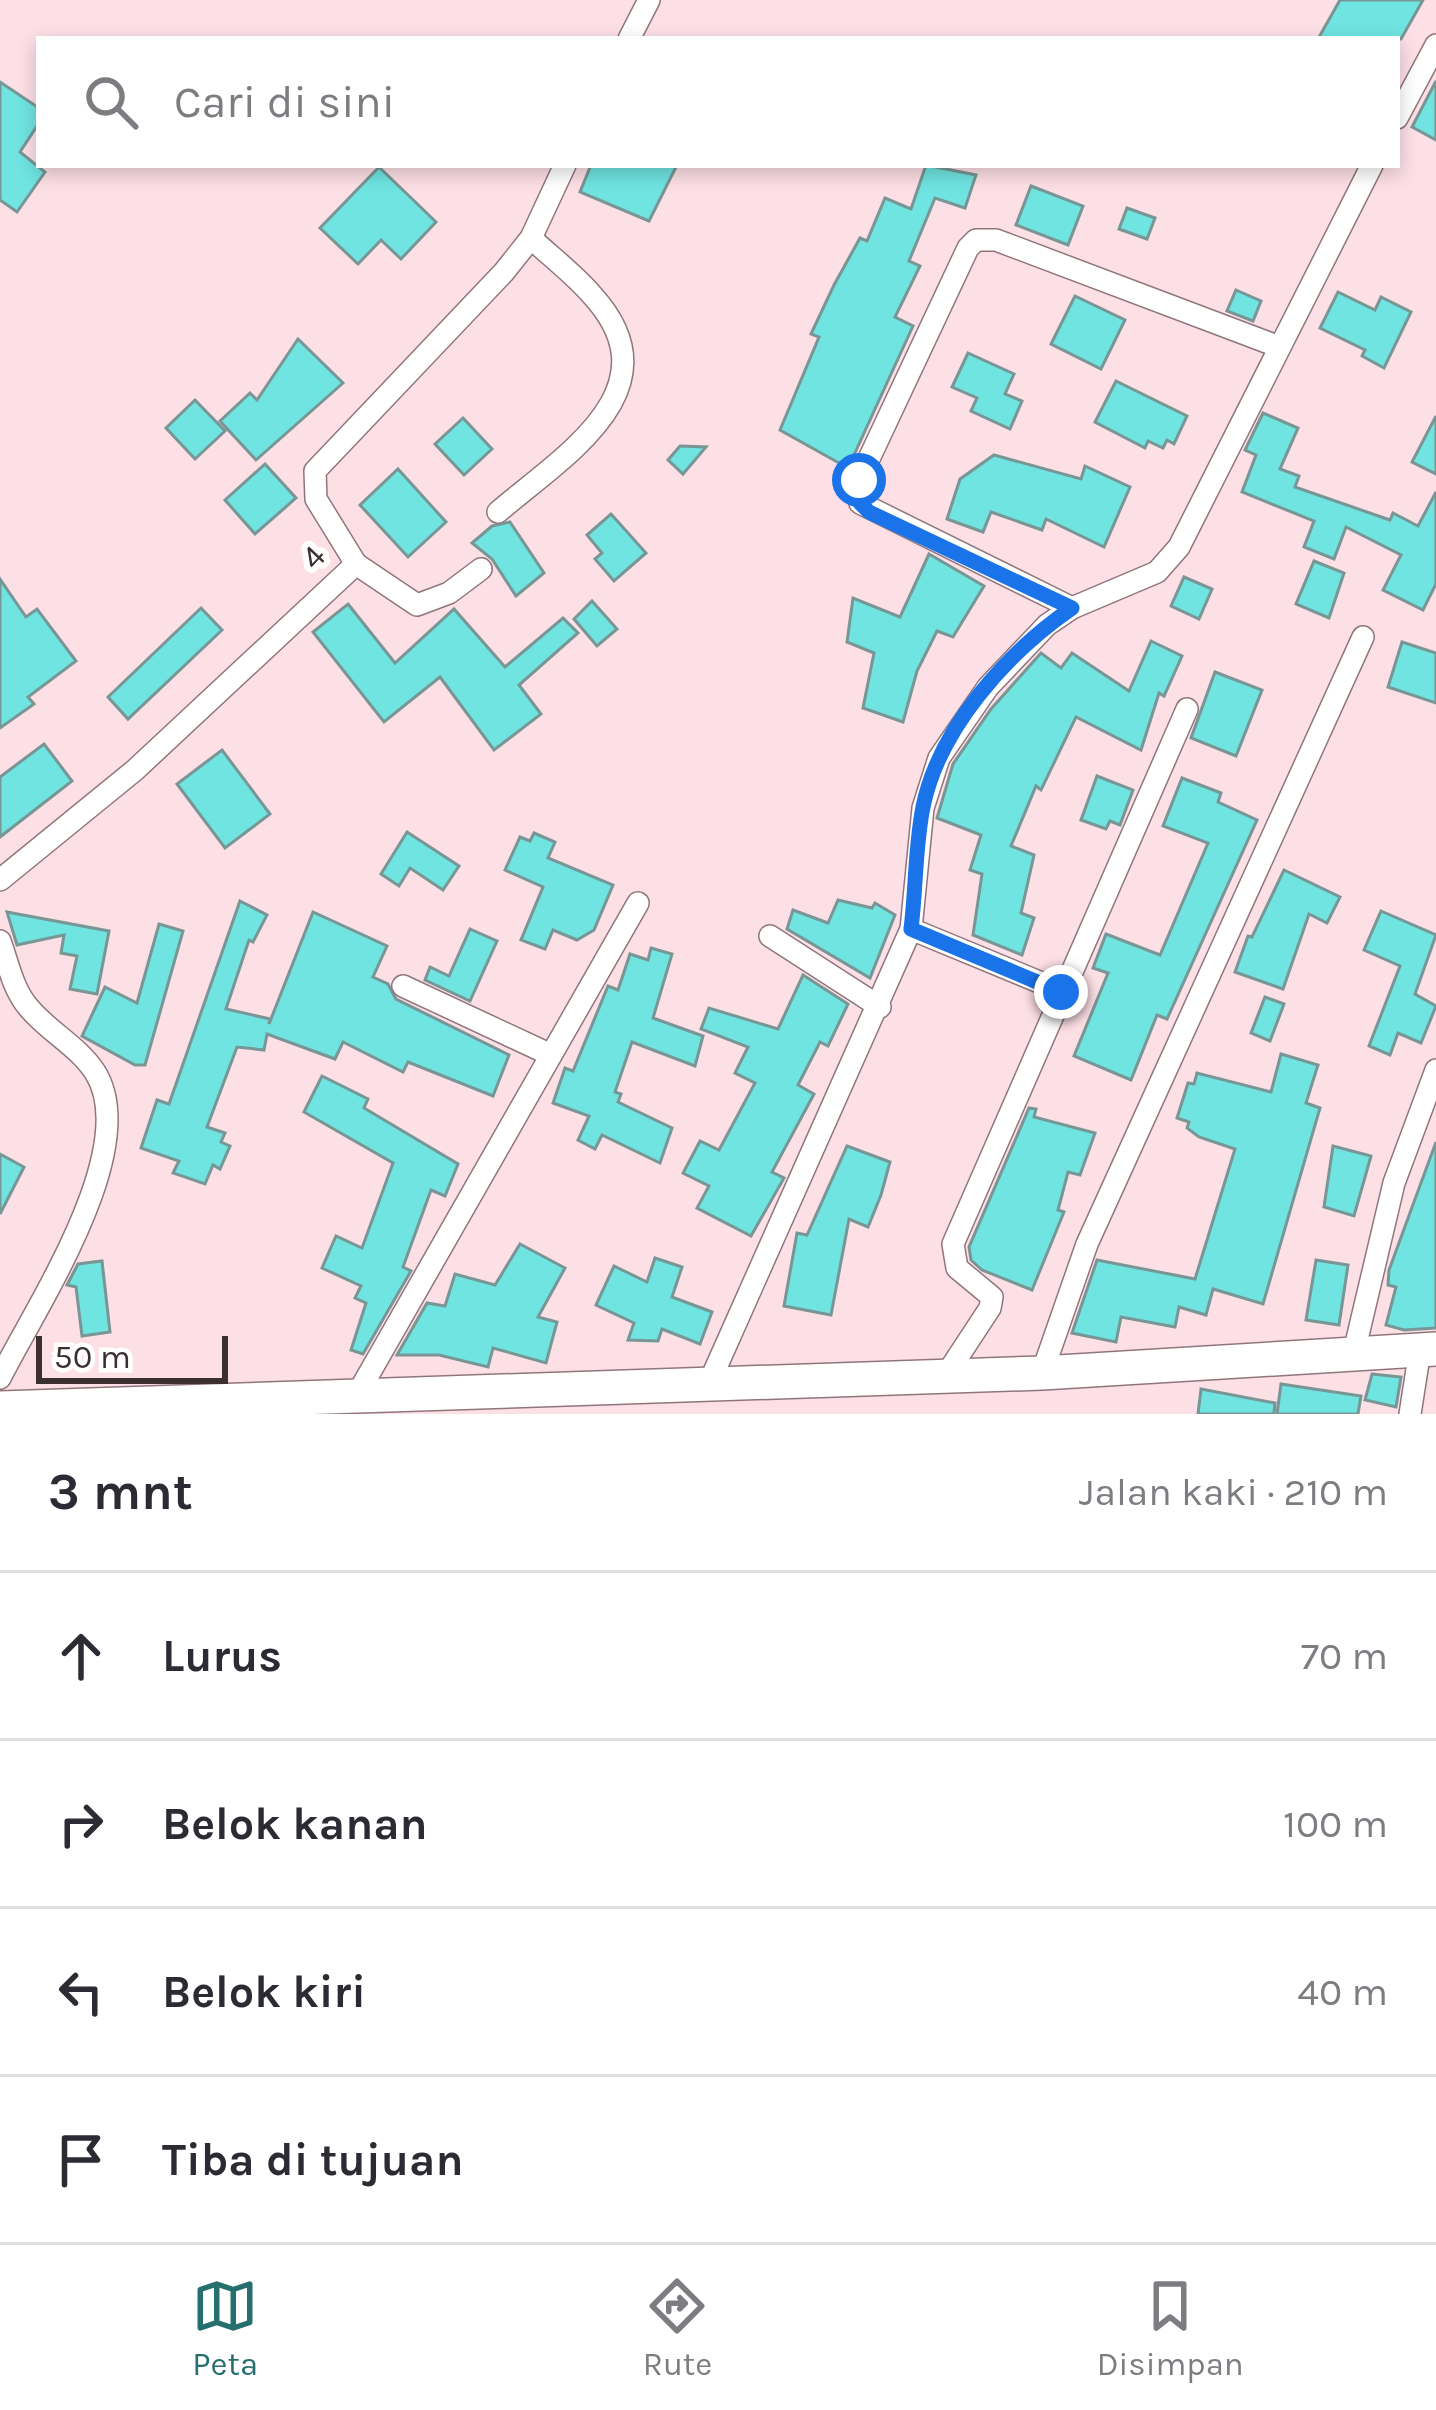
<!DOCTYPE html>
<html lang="id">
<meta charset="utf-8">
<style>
body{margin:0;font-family:Karla,sans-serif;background:#f2f2f3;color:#2b2b33}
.scale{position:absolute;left:36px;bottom:30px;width:192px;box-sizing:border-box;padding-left:12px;border:6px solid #3b2f32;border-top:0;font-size:33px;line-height:42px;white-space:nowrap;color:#3b2f32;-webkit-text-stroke:9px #fff;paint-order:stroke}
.stop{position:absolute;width:36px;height:36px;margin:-27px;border:9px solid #1a73e8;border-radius:50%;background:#fff}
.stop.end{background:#1a73e8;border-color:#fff;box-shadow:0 3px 12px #0008}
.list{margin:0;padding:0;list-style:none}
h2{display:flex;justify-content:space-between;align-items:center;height:156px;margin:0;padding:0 48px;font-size:51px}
h2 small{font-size:39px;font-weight:400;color:#7c7c81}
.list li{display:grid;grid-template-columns:78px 1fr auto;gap:36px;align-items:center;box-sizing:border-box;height:168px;padding:0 48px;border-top:3px solid #e1e1e2}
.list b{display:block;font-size:45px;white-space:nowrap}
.list em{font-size:39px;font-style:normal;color:#7c7c81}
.icon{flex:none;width:66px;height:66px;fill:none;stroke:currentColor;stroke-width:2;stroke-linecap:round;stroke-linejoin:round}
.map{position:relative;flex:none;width:1436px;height:1414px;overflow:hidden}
.search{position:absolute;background:#fff;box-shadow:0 6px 18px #0003;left:36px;right:36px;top:36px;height:132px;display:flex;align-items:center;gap:30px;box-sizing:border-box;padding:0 42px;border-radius:0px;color:#7c7c81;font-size:45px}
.sheet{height:828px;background:#fff}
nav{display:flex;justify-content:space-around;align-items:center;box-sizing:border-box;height:168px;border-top:3px solid #e1e1e2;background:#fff;font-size:33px;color:#7c7c81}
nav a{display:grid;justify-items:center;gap:6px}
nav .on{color:#25706e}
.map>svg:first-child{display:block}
.building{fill:#6fe4e1;stroke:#789695;stroke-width:3}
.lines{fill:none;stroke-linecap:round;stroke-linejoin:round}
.minor-casing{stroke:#90767c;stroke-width:24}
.secondary-casing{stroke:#90767c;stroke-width:36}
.minor{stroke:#fff;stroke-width:21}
.secondary{stroke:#fff;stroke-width:33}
.route{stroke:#1a73e8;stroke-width:15}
.labels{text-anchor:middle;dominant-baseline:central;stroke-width:12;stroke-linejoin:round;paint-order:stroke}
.street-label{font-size:33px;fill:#3b2f32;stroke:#fff}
</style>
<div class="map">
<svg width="1436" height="1414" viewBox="0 0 1436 1414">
<rect width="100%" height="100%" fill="#fddfe6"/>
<g class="building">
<path d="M 1340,0 L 1423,0 L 1401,39 L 1318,39 Z"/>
<path d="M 1436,81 L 1436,140 L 1412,127 Z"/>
<path d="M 0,82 L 39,108 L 39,123 L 20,152 L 45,172 L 17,212 L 0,200 Z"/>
<path d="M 591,165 L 677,165 L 649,221 L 580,192 Z"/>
<path d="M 926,165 L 976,175 L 965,208 L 935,198 L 909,261 L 920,266 L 895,317 L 913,326 L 848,468 L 780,430 L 819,337 L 811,334 L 834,285 L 860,238 L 867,241 L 885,198 L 911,209 Z"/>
<path d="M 379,167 L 436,222 L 401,259 L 381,240 L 358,264 L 320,228 Z"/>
<path d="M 1031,186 L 1083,206 L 1068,245 L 1016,225 Z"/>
<path d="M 1127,208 L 1155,218 L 1147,239 L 1119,229 Z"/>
<path d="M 1236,290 L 1261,301 L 1253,321 L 1227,311 Z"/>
<path d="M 1338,292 L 1375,310 L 1381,297 L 1411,312 L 1384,368 L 1362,356 L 1365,350 L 1320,328 Z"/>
<path d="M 1075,296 L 1125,320 L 1101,369 L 1051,344 Z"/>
<path d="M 298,339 L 343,383 L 256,460 L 220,421 L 250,393 L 257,400 Z"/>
<path d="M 968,353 L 1014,374 L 1005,394 L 1022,401 L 1010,429 L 971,411 L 977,398 L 952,387 Z"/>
<path d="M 1116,381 L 1187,416 L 1174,444 L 1167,440 L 1163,448 L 1148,441 L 1145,448 L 1095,422 Z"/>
<path d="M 195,400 L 225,431 L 195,459 L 166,428 Z"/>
<path d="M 1263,413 L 1298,428 L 1280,469 L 1299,476 L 1295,487 L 1390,520 L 1393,513 L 1418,526 L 1436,492 L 1436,584 L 1423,610 L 1383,590 L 1401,555 L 1346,527 L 1334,559 L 1304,547 L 1314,521 L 1242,492 L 1256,455 L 1245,450 Z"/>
<path d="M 1436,416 L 1436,474 L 1412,462 Z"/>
<path d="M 463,418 L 492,449 L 464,475 L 435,444 Z"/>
<path d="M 680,446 L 706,447 L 683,474 L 668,460 Z"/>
<path d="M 994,455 L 1081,479 L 1085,466 L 1130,487 L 1104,547 L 1046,519 L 1042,530 L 991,512 L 983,532 L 947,519 L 960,479 Z"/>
<path d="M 265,464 L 296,498 L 255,534 L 225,500 Z"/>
<path d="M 398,469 L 446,522 L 408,557 L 360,505 Z"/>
<path d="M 611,514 L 646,553 L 614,581 L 595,559 L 602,553 L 587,535 Z"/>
<path d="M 510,522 L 544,573 L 516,596 L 492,559 L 472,543 L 492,526 Z"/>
<path d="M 929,554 L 984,586 L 953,637 L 937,631 L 917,671 L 903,722 L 863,708 L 874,653 L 847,642 L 853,598 L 900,617 Z"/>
<path d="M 1314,561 L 1344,573 L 1329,618 L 1296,604 Z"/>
<path d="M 1184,577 L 1212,589 L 1199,619 L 1171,606 Z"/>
<path d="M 0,579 L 26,617 L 37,609 L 76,661 L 28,697 L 34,704 L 0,728 Z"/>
<path d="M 592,601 L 617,629 L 597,646 L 574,619 Z"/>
<path d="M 348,604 L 395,663 L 454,609 L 505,667 L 563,618 L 578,633 L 519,685 L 541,714 L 494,750 L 440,677 L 384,722 L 313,632 Z"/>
<path d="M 201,608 L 222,630 L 128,719 L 108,697 Z"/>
<path d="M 1151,641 L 1182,656 L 1164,696 L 1159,693 L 1141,750 L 1076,717 L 1041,790 L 1036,786 L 1011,846 L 1034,855 L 1021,913 L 1034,918 L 1022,955 L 973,935 L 982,874 L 970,870 L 981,835 L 937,818 L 953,764 L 991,709 L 1041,653 L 1061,668 L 1072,653 L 1129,691 Z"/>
<path d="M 1402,642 L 1436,653 L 1436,703 L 1388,687 Z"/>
<path d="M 1215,672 L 1262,690 L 1236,756 L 1191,738 Z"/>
<path d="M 44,744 L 72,781 L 0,837 L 0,777 Z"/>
<path d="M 222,750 L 270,814 L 225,848 L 177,784 Z"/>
<path d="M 1097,776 L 1133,790 L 1120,825 L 1110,821 L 1106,829 L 1081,820 Z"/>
<path d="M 1182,778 L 1221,793 L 1218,802 L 1257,820 L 1167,1019 L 1157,1015 L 1131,1080 L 1074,1056 L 1108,973 L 1093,968 L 1106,934 L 1160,955 L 1208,843 L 1163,826 Z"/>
<path d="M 407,832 L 459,866 L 443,890 L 410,868 L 399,886 L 381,874 Z"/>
<path d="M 534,833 L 555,842 L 548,858 L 613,885 L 594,930 L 577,940 L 553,930 L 545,949 L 521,940 L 543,887 L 505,870 L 520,837 L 530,841 Z"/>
<path d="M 1284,870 L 1340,897 L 1327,923 L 1309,914 L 1283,989 L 1235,972 L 1248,936 L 1252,937 Z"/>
<path d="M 838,900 L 872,908 L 875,903 L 895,915 L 870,978 L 787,929 L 793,910 L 828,923 Z"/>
<path d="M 240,901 L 267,915 L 253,942 L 249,940 L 226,1009 L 270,1019 L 269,1024 L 313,912 L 387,946 L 373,977 L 388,984 L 396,999 L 509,1055 L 493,1096 L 408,1062 L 403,1072 L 343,1042 L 335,1059 L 267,1034 L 264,1050 L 237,1047 L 207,1127 L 225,1133 L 221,1142 L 230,1146 L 220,1169 L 213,1165 L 205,1184 L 173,1173 L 179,1161 L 141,1148 L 157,1100 L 169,1104 Z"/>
<path d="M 1381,911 L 1436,935 L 1415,994 L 1436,1006 L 1421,1043 L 1398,1033 L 1390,1055 L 1369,1046 L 1400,966 L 1364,950 Z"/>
<path d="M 7,912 L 109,931 L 97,994 L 70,989 L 77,956 L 61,953 L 64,935 L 17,945 Z"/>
<path d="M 159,924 L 183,931 L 145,1065 L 135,1065 L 82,1036 L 105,987 L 137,1003 Z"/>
<path d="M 470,929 L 497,941 L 470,1001 L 425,980 L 430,967 L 449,976 Z"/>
<path d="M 651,948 L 672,954 L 653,1018 L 703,1036 L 695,1066 L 632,1042 L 615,1092 L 621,1094 L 618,1102 L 672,1128 L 660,1163 L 602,1135 L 595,1149 L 578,1140 L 589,1116 L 553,1103 L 565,1068 L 573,1071 L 608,986 L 618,990 L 630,954 L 648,960 Z"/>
<path d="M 803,975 L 848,1004 L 828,1046 L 820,1042 L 798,1085 L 814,1094 L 772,1172 L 784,1178 L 751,1236 L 697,1208 L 709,1186 L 683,1173 L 700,1141 L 719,1150 L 755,1083 L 735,1073 L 748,1047 L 701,1029 L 709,1008 L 778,1029 Z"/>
<path d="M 1265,997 L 1284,1004 L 1270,1041 L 1251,1033 Z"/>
<path d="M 1281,1054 L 1318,1065 L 1306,1103 L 1320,1108 L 1263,1304 L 1213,1289 L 1206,1315 L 1179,1307 L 1175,1327 L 1121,1317 L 1116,1342 L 1072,1333 L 1097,1260 L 1195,1279 L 1235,1149 L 1199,1137 L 1187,1128 L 1189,1122 L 1177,1118 L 1188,1083 L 1194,1084 L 1197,1073 L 1271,1092 Z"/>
<path d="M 322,1076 L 368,1099 L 364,1108 L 458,1164 L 445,1196 L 431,1190 L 403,1267 L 411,1271 L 363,1354 L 351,1350 L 366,1303 L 355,1298 L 361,1286 L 322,1268 L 336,1236 L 362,1248 L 393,1163 L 304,1112 Z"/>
<path d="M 1029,1108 L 1036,1109 L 1034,1117 L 1095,1133 L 1080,1175 L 1068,1172 L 1058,1210 L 1064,1212 L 1032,1290 L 982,1270 L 971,1260 L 969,1247 Z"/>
<path d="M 1436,1142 L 1436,1328 L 1404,1330 L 1386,1325 L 1396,1287 L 1388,1285 L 1389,1270 Z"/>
<path d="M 847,1146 L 890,1162 L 881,1195 L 868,1227 L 849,1219 L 831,1315 L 784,1306 L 797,1233 L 807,1235 Z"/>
<path d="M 1333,1146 L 1371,1156 L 1354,1216 L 1324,1207 Z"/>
<path d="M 0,1154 L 24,1167 L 0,1214 Z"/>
<path d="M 520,1244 L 565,1268 L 538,1317 L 557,1322 L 546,1363 L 493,1348 L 488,1367 L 439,1355 L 397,1355 L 427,1303 L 445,1306 L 455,1274 L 495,1285 Z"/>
<path d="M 655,1258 L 682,1267 L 672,1297 L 712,1312 L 700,1344 L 662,1329 L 658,1341 L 628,1340 L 634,1323 L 596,1305 L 614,1266 L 647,1282 Z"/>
<path d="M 1316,1260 L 1348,1265 L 1339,1325 L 1306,1320 Z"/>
<path d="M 102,1261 L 110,1332 L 82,1336 L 76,1287 L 67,1285 L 78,1264 Z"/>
<path d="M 1372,1374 L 1401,1377 L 1396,1407 L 1365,1400 Z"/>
<path d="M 1281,1384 L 1361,1396 L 1358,1414 L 1277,1414 Z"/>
<path d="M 1201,1389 L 1275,1403 L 1274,1414 L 1198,1414 Z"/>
</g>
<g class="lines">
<g class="minor-casing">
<g id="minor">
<path d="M 629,39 L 649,0"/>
<path d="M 1397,118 L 1436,45"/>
<path d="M 498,512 C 563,456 678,389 592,295 C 574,274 551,257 531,238"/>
<path d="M 356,564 L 417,605 L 449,593 L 481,569"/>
<path d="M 1072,608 L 860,503 L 859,480 L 968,248 L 976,240 L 996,240 L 1277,346"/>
<path d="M 0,880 L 135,770 L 356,564 L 316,499 L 315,471 L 504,272 L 531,238 L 565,165"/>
<path d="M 911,929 L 1061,991"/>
<path d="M 770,936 L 880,1007"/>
<path d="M 0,941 C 8,963 13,990 29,1008 C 49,1032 78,1046 95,1072 C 143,1148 35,1308 0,1378"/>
<path d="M 403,986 L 551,1055"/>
<path d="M 1354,1352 L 1394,1183 L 1436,1070"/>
<path d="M 1042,1373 L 1087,1244 L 1363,637"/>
<path d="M 946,1375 L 990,1308 L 992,1297 L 957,1268 L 953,1244 L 1187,709"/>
<path d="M 710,1381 L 911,929 L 923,808 L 939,758 L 988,687 L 1047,625 L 1072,608 L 1157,572 L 1179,547 L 1372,165"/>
<path d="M 358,1393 L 638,903"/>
<path d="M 1410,1414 L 1420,1350"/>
</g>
</g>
<g class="secondary-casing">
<path id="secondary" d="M 0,1408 L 1042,1373 L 1436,1349"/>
</g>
<use href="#minor" class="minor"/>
<use href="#secondary" class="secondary"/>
</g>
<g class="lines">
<path class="route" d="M 859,480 L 860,503 L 869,512 L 1072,608 C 1007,653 939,728 923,807 C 915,847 916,889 911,929 L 1061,992"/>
</g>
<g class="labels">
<g class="street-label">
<text transform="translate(313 557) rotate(-47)">4</text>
</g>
</g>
</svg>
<div class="scale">50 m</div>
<div class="stop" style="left:859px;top:480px"></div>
<div class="stop end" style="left:1061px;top:992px"></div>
<div class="search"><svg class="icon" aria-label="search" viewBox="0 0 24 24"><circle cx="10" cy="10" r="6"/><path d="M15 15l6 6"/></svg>Cari di sini</div>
</div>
<section class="sheet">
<h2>3 mnt<small>Jalan kaki · 210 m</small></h2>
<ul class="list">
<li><svg class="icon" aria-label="ahead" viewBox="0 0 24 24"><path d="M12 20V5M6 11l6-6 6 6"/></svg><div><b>Lurus</b></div><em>70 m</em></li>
<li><svg class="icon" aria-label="right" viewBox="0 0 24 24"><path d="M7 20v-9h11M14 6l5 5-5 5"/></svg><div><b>Belok kanan</b></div><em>100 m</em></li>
<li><svg class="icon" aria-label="left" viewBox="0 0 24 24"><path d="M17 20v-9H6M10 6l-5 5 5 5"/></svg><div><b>Belok kiri</b></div><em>40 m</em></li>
<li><svg class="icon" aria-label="arrive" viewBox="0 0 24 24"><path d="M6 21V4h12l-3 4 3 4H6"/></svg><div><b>Tiba di tujuan</b></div></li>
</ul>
</section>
<nav>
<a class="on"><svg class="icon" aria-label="map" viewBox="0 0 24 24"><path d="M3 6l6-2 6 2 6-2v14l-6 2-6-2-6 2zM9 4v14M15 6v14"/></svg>Peta</a>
<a><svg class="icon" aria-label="directions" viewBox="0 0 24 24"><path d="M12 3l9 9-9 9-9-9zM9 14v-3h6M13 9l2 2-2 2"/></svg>Rute</a>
<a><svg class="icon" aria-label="saved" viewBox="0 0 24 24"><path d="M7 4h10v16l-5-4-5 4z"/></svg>Disimpan</a>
</nav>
